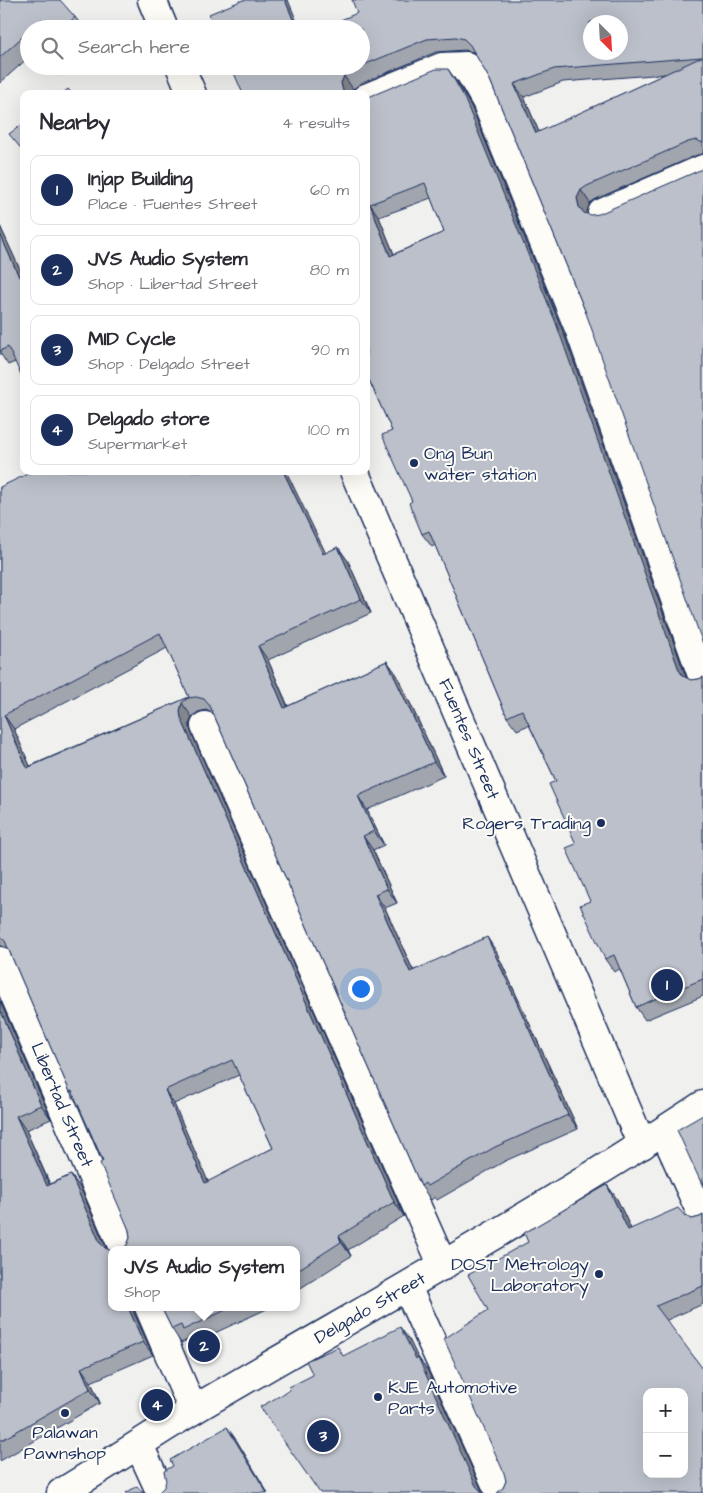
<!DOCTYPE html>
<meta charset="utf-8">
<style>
body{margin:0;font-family:"Architects Daughter",sans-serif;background:#f7f7f7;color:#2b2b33}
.controls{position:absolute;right:15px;bottom:15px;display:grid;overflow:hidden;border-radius:10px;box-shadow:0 5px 20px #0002}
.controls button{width:45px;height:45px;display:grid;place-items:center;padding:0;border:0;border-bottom:1px solid #e1e1e2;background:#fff;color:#2b2b33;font:25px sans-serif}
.compass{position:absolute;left:583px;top:15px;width:45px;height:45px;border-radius:50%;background:#fff;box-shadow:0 5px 20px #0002;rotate:156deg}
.you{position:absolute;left:360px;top:988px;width:18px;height:18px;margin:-12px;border:4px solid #fff;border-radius:50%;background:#1a73e8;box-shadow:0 0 0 8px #1a73e833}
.badge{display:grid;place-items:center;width:32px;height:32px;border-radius:50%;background:#1b2f5e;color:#fff;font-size:16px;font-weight:700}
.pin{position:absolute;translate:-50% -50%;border:2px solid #fff;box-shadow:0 1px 5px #0006}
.popup{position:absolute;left:108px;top:1246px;width:192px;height:65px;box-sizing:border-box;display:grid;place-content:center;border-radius:10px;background:#fff;filter:drop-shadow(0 1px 4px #0005);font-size:16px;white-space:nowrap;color:#7c7c81}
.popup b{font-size:19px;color:#2b2b33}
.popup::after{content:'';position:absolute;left:50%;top:100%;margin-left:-10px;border:10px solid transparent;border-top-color:#fff}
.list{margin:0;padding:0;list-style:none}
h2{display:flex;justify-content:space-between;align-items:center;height:65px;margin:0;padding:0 20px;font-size:21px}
h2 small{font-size:16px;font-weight:400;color:#7c7c81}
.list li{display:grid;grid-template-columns:32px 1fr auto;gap:15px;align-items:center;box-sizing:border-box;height:70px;margin:0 10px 10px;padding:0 10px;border:1px solid #e1e1e2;border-radius:10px}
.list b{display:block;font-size:19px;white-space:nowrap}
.list p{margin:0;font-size:16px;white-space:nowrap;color:#7c7c81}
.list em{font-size:16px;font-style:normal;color:#7c7c81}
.icon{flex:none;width:28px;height:28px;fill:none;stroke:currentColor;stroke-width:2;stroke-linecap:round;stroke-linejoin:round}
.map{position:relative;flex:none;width:703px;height:1493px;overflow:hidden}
.search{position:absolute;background:#fff;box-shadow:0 5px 20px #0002;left:20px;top:20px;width:350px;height:55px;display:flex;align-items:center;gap:12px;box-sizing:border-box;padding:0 18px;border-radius:28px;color:#7c7c81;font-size:19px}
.panel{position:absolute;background:#fff;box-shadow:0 5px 20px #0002;left:20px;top:90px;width:350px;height:385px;border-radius:10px}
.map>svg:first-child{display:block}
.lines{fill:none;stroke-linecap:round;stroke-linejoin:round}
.minor-casing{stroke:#1b2f5e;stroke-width:31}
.minor{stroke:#fdfcf7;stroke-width:28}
.wall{fill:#a1a5ae;stroke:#1b2f5e;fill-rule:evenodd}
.shaded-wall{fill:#83868d;stroke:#1b2f5e}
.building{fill:#bbc0ca;stroke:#1b2f5e;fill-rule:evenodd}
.poi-dot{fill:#1b2f5e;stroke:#fdfcf7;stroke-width:2}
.labels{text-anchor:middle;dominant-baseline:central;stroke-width:4;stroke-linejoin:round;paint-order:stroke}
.poi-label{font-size:18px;fill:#1b2f5e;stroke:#fdfcf7;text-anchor:start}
.street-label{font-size:18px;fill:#1b2f5e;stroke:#fdfcf7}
</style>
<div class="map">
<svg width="703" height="1493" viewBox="0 0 703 1493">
<rect width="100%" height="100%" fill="#f0f0ee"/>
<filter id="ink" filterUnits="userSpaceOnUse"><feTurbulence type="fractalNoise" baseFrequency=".02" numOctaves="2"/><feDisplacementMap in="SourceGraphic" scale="10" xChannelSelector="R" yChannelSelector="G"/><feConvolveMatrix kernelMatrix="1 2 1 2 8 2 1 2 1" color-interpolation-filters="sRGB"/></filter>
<g filter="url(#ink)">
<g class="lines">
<g class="minor-casing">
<g id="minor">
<path d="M 152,0 L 164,29"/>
<path d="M 180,66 L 192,94"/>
<path d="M 366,98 L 442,67 L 466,66 L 486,101 L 580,331 L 703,678"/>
<path d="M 602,213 L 703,169"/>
<path d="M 354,471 L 642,1145"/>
<path d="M 205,726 L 443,1266"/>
<path d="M 0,961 L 124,1250"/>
<path d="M 664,1131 L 703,1217"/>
<path d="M 407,1287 L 500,1493"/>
<path d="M 149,1307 L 193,1410"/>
<path d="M 139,1445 L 161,1493"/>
<path d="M 61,1493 C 106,1466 150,1436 195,1409 C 365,1309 538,1214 703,1105"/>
</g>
</g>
<use href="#minor" class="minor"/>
</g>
<g class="wall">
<path d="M 0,0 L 75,17 L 84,29 L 29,29 L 29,57 L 0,83 Z"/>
<path d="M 703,0 L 703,154 L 697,155 L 596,199 L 590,203 L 587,211 L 586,313 L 490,80 L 476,55 L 473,52 L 465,50 L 436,52 L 360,84 L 353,89 L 352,94 L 243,94 L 361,29 ZM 665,74 L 539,132 L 524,97 L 563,82 Z"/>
<path d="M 457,82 L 472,108 L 565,337 L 686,678 L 691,680 L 699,679 L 703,677 L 703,996 L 645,1020 L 636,1007 L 620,969 L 614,972 L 605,959 L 576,844 L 556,781 L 529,725 L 517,730 L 507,717 L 435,545 L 432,547 L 422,534 L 412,501 L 392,431 L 366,373 L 366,98 ZM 431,198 L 444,232 L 394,254 L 379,217 Z"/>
<path d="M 0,226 L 22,275 L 15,362 L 8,365 L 0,353 Z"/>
<path d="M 0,487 L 326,553 L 338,547 L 348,561 L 371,613 L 268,660 L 288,706 L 387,661 L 397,675 L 444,776 L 367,810 L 384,845 L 373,850 L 397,903 L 385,908 L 413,970 L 496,951 L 578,1129 L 505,1161 L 437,1200 L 435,1197 L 431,1200 L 421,1186 L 213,713 L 206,710 L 198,712 L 192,717 L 189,725 L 191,732 L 404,1216 L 348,1250 L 351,1256 L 296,1291 L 296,1250 L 127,1245 L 130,1238 L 129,1230 L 103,1161 L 78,1105 L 70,1092 L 8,948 L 2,946 L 0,946 ZM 167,648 L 189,697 L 30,766 L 14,729 ZM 239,1075 L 273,1148 L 208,1182 L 174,1104 Z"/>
<path d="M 0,1001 L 51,1119 L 26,1130 L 50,1184 L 71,1175 L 81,1189 L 107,1249 L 112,1307 L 134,1307 L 134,1313 L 153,1355 L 91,1382 L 100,1403 L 0,1461 Z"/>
<path d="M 607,1185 L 617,1199 L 631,1229 L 685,1216 L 692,1219 L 700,1217 L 703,1215 L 703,1304 L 667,1320 L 503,1488 L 506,1481 L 488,1310 L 528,1242 Z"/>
<path d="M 161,1307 L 271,1307 L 193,1343 L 190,1339 L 181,1343 L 172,1329 Z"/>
</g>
<g class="shaded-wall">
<path d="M 285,0 L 288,0 L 300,29 L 297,29 Z"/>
<path d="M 448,69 L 457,82 L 472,108 L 565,337 L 688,683 L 679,670 Z"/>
<path d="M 344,76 L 353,89 L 352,94 L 344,94 L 343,91 L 341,83 Z"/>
<path d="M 514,84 L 524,97 L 545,146 L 536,133 Z"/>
<path d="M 581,190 L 590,203 L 587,211 L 588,220 L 579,207 L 577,198 Z"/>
<path d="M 370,204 L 379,217 L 400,269 L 390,256 Z"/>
<path d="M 0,226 L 24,278 L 19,277 L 0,234 Z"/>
<path d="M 283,471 L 286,471 L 333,568 L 323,554 Z"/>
<path d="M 338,547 L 348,561 L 371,613 L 361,599 Z"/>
<path d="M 258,646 L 268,660 L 294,722 L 284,708 Z"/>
<path d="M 387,661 L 397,675 L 444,776 L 434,762 Z"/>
<path d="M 182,703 L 192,717 L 189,725 L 191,732 L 404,1216 L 394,1202 L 181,718 L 180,711 Z"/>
<path d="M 4,715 L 14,729 L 37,782 L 27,768 Z"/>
<path d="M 358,796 L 367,810 L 384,845 L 374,831 Z"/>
<path d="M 363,836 L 373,850 L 397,903 L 387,889 Z"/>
<path d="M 375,894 L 385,908 L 420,986 L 410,972 Z"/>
<path d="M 487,937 L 496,951 L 578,1129 L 568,1115 Z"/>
<path d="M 0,1001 L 51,1119 L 41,1105 L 0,1009 Z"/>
<path d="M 165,1090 L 174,1104 L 215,1197 L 205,1183 Z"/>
<path d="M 16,1116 L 26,1130 L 56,1200 L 47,1186 Z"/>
<path d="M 71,1175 L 81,1189 L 110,1257 L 100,1243 Z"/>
<path d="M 607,1185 L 617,1199 L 638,1244 L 628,1230 Z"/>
<path d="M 339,1236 L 348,1250 L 351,1256 L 341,1242 Z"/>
<path d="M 128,1307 L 134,1307 L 134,1313 L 153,1355 L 143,1342 Z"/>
<path d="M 400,1327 L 410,1341 L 421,1364 L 418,1357 L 428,1371 L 483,1493 L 481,1493 L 476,1486 Z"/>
<path d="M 81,1368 L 91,1382 L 100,1403 L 90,1389 Z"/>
<path d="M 227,1427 L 237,1441 L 268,1493 L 267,1493 Z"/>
</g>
<g class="building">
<path d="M 0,0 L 60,0 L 75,17 L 62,29 L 51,29 L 42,19 L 31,29 L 29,29 L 29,31 L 0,57 Z"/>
<path d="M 243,0 L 285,0 L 297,29 L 215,29 L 209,14 Z"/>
<path d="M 352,0 L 703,0 L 703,143 L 696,140 L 688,142 L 587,186 L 581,190 L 577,198 L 579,207 L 584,213 L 591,215 L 599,214 L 700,170 L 703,168 L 703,644 L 586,313 L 490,80 L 470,45 L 464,39 L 456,37 L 427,39 L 361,66 L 361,29 L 320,29 L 357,13 ZM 590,22 L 620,22 L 620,52 L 590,52 ZM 702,57 L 536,133 L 514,84 L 554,69 Z"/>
<path d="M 231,66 L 361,66 L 351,70 L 344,76 L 341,83 L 343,91 L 345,94 L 243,94 Z"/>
<path d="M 436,69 L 448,69 L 463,95 L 556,323 L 679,670 L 683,676 L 691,680 L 699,679 L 703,677 L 703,979 L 636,1007 L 614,955 L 605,959 L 580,905 L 590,901 L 566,848 L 576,844 L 549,784 L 556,781 L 522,710 L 507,717 L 429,531 L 422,534 L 409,503 L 412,501 L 382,435 L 392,431 L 366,373 L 366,98 ZM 425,183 L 444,232 L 390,256 L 370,204 Z"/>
<path d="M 68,89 L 72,94 L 62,94 Z"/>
<path d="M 24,123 L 24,152 L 9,134 Z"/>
<path d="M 0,234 L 19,277 L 24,274 L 24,381 L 8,347 L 0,351 Z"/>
<path d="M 34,471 L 283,471 L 323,554 L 338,547 L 361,599 L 258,646 L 284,708 L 387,661 L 434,762 L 358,796 L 374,831 L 363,836 L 387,889 L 375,894 L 410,972 L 487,937 L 568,1115 L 495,1147 L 427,1186 L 425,1183 L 421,1186 L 210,706 L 204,699 L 196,697 L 188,698 L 182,703 L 180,711 L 181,718 L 394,1202 L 339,1236 L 341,1242 L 296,1271 L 296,1250 L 121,1250 L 127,1245 L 130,1238 L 129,1230 L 100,1163 L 103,1161 L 72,1091 L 70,1092 L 5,941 L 0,935 L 0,487 ZM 160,633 L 189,697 L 27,768 L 4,715 ZM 232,1060 L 273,1148 L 205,1183 L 165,1090 Z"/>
<path d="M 0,1009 L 41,1105 L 16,1116 L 47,1186 L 71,1175 L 100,1243 L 105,1248 L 112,1251 L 112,1307 L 128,1307 L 143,1342 L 81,1368 L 90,1389 L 0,1441 Z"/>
<path d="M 703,1115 L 703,1187 L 677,1130 Z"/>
<path d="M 607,1185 L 628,1230 L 678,1208 L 685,1216 L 692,1219 L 700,1217 L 703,1215 L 703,1286 L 656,1306 L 703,1369 L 703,1493 L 497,1493 L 503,1488 L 506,1481 L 504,1473 L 444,1339 L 488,1310 L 468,1275 L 528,1242 L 524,1233 ZM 647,1392 L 684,1392 L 684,1474 L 647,1474 Z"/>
<path d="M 161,1307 L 232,1307 L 183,1330 L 181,1325 L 172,1329 Z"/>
<path d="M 400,1327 L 416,1359 L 418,1357 L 476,1486 L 481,1491 L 485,1493 L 320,1493 L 260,1407 L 290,1390 L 289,1387 L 313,1375 L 306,1361 L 338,1347 L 343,1356 Z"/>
<path d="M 227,1427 L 267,1493 L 156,1493 L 158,1493 L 164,1487 L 166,1481 L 164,1471 L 173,1466 L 170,1460 Z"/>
<path d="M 137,1486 L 142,1492 L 146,1493 L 126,1493 Z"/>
</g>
</g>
<g class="poi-dot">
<circle cx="414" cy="463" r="5"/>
<circle cx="601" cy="823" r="5"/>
<circle cx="599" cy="1274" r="5"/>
<circle cx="378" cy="1397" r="5"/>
<circle cx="65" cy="1413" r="5"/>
</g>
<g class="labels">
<g class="poi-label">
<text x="424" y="453">Ong Bun<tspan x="424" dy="21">water station</tspan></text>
<text x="591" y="823" text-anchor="end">Rogers Trading</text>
<text x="589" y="1264" text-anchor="end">DOST Metrology<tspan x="589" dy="21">Laboratory</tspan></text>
<text x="388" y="1387">KJE Automotive<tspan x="388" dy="21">Parts</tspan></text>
<text x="65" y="1432" text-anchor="middle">Palawan<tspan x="65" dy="21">Pawnshop</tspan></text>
</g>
<g class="street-label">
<text transform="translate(469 739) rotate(67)">Fuentes Street</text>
<text transform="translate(62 1105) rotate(67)">Libertad Street</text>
<text transform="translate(370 1308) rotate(-30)">Delgado Street</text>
</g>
</g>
</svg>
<div class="controls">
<button>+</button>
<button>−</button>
</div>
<svg class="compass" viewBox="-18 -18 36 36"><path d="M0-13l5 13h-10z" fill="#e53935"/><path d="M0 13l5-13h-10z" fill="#7c7c81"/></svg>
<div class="you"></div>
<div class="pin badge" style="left:667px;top:985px">1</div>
<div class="pin badge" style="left:204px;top:1346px">2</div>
<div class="popup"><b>JVS Audio System</b>Shop</div>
<div class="pin badge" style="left:323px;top:1436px">3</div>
<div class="pin badge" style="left:157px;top:1405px">4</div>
<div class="search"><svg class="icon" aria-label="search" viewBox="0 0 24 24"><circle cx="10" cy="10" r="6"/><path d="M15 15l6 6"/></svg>Search here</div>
<section class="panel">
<h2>Nearby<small>4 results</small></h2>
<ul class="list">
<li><span class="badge">1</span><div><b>Injap Building</b><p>Place · Fuentes Street</p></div><em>60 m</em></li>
<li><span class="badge">2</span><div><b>JVS Audio System</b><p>Shop · Libertad Street</p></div><em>80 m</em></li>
<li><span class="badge">3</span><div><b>MID Cycle</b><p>Shop · Delgado Street</p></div><em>90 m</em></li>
<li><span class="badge">4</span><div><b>Delgado store</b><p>Supermarket</p></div><em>100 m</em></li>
</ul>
</section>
</div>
